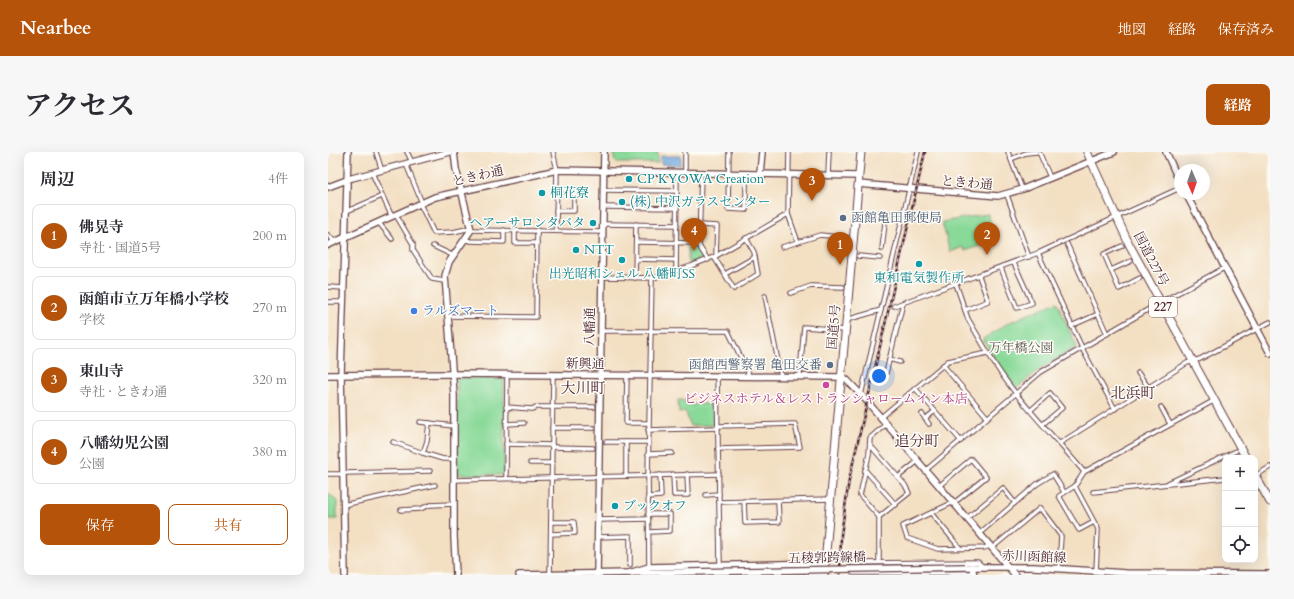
<!DOCTYPE html>
<html lang="ja">
<meta charset="utf-8">
<style>
body{margin:0;font-family:Cardo,"Noto Serif JP",serif;background:#f7f7f7;color:#2b2b33}
.controls{position:absolute;right:12px;bottom:12px;display:grid;overflow:hidden;border-radius:8px;box-shadow:0 4px 16px #0002}
.controls button{width:36px;height:36px;display:grid;place-items:center;padding:0;border:0;border-bottom:1px solid #e1e1e2;background:#fff;color:#2b2b33;font:20px sans-serif}
.compass{position:absolute;left:846px;top:12px;width:36px;height:36px;border-radius:50%;background:#fff;box-shadow:0 4px 16px #0002;rotate:178deg}
.you{position:absolute;left:551px;top:224px;width:14px;height:14px;margin:-10px;border:3px solid #fff;border-radius:50%;background:#1a73e8;box-shadow:0 0 0 6px #1a73e833}
.badge{display:grid;place-items:center;width:26px;height:26px;border-radius:50%;background:#b45309;color:#fff;font-size:13px;font-weight:700}
.pin{position:absolute;translate:-50% -33px;filter:drop-shadow(0 1px 2px #0008)}
.pin::after{content:'';position:absolute;top:21px;width:14px;height:12px;background:inherit;clip-path:polygon(0 0,100% 0,50% 100%)}
.list{margin:0;padding:0;list-style:none}
h2{display:flex;justify-content:space-between;align-items:center;height:52px;margin:0;padding:0 16px;font-size:17px}
h2 small{font-size:13px;font-weight:400;color:#7c7c81}
.list li{display:grid;grid-template-columns:26px 1fr auto;gap:12px;align-items:center;box-sizing:border-box;height:64px;margin:0 8px 8px;padding:0 8px;border:1px solid #e1e1e2;border-radius:8px}
.list b{display:block;font-size:15px;white-space:nowrap}
.list p{margin:0;font-size:13px;white-space:nowrap;color:#7c7c81}
.list em{font-size:13px;font-style:normal;color:#7c7c81}
.actions{display:flex;gap:8px;padding:12px 16px}
.actions a{flex:1;padding:9px 0;border:1px solid #b45309;border-radius:8px;text-align:center;font-size:14px;color:#b45309}
.actions .main{background:#b45309;color:#fff}
.icon{flex:none;width:22px;height:22px;fill:none;stroke:currentColor;stroke-width:2;stroke-linecap:round;stroke-linejoin:round}
.map{position:relative;flex:none;width:942px;height:423px;overflow:hidden;border-radius:8px}
header{display:flex;align-items:center;gap:24px;box-sizing:border-box;height:56px;padding:0 20px;background:#b45309;color:#fff}
header strong{font-size:19px}
nav{display:flex;gap:22px;margin-inline-start:auto;font-size:14px}
.intro{display:flex;align-items:center;justify-content:space-between;box-sizing:border-box;height:96px;padding:0 24px}
h1{margin:0;font-size:28px}
.button{padding:10px 18px;border-radius:8px;background:#b45309;color:#fff;font-size:14px;font-weight:700}
main{display:flex;gap:24px;padding:0 24px}
aside{flex:1;background:#fff;border-radius:8px;box-shadow:0 4px 16px #0002}
.map>svg:first-child{display:block}
.green{fill:#89d998;stroke:#6a7c62}
.water{fill:#70a7de;stroke:#5d6384}
.lines{fill:none;stroke-linecap:round;stroke-linejoin:round}
.street-casing{stroke:#633c42;stroke-width:5.5}
.secondary-casing{stroke:#633c42;stroke-width:8}
.highway-casing{stroke:#633c42;stroke-width:9}
.street{stroke:#fff;stroke-width:3.5}
.secondary{stroke:#fff;stroke-width:5.5}
.highway{stroke:#fff;stroke-width:7}
.rail-casing{stroke:#4a1f2b;stroke-width:2.5}
.rail{stroke:#fdfcf7;stroke-width:1;stroke-dasharray:3;stroke-linecap:butt}
.secondary-bridge-casing{stroke:#633c42;stroke-width:8;stroke-linecap:butt}
.secondary-bridge{stroke:#fff;stroke-width:5.5}
.culture-dot{fill:#0f9aa8;stroke:#fdfcf7;stroke-width:1.5}
.service-dot{fill:#5c6f8a;stroke:#fdfcf7;stroke-width:1.5}
.shop-dot{fill:#3f7fe0;stroke:#fdfcf7;stroke-width:1.5}
.hotel-dot{fill:#d1479c;stroke:#fdfcf7;stroke-width:1.5}
.labels{text-anchor:middle;dominant-baseline:central;stroke-width:3;stroke-linejoin:round;paint-order:stroke}
.shield{fill:#fdfcf7;stroke:#806168;stroke-width:1}
.shield-label{font-size:12px;font-weight:bold;fill:#4a1f2b}
.street-label{font-size:13px;fill:#4a1f2b;stroke:#fdfcf7}
.culture-label{font-size:13px;fill:#0d838f;stroke:#fdfcf7;text-anchor:start}
.service-label{font-size:13px;fill:#4e5e75;stroke:#fdfcf7;text-anchor:start}
.shop-label{font-size:13px;fill:#366cbe;stroke:#fdfcf7;text-anchor:start}
.park-label{font-size:13px;fill:#5d574c;stroke:#fdfcf7}
.hotel-label{font-size:13px;fill:#b23c85;stroke:#fdfcf7}
.quarter-label{font-size:15px;fill:#4a1f2b;stroke:#fdfcf7}
</style>
<header>
<strong>Nearbee</strong>
<nav><a>地図</a><a>経路</a><a>保存済み</a></nav>
</header>
<div class="intro"><h1>アクセス</h1><a class="button">経路</a></div>
<main>
<aside>
<h2>周辺<small>4件</small></h2>
<ul class="list">
<li><span class="badge">1</span><div><b>佛晃寺</b><p>寺社 · 国道5号</p></div><em>200 m</em></li>
<li><span class="badge">2</span><div><b>函館市立万年橋小学校</b><p>学校</p></div><em>270 m</em></li>
<li><span class="badge">3</span><div><b>東山寺</b><p>寺社 · ときわ通</p></div><em>320 m</em></li>
<li><span class="badge">4</span><div><b>八幡幼児公園</b><p>公園</p></div><em>380 m</em></li>
</ul>
<div class="actions"><a class="main">保存</a><a>共有</a></div>
</aside>
<div class="map">
<svg width="942" height="423" viewBox="0 0 942 423">
<rect width="100%" height="100%" fill="#fdfcf7"/>
<filter id="ink" filterUnits="userSpaceOnUse"><feTurbulence type="fractalNoise" baseFrequency=".025" numOctaves="2"/><feDisplacementMap in="SourceGraphic" scale="8" xChannelSelector="R" yChannelSelector="G"/><feConvolveMatrix kernelMatrix="1 2 1 2 8 2 1 2 1" color-interpolation-filters="sRGB"/></filter>
<filter id="wash" filterUnits="userSpaceOnUse"><feTurbulence type="fractalNoise" baseFrequency=".012" numOctaves="4" result="noise"/><feDisplacementMap in="SourceGraphic" scale="16" xChannelSelector="R" yChannelSelector="G"/><feGaussianBlur stdDeviation="0.9" result="paint"/><feColorMatrix in="noise" values="0 0 0 0 0 0 0 0 0 0 0 0 0 0 0 0 0 1.4 0 .05"/><feComposite in="paint" operator="in"/></filter>
<g filter="url(#wash)">
<rect width="100%" height="100%" fill="#f3dfc2"/>
<g class="green">
<path d="M 286,0 L 330,0 L 330,11 L 289,11 L 286,7 Z"/>
<path d="M 660,62 L 668,88 L 637,99 L 635,95 L 622,100 L 614,70 Z"/>
<path d="M 360,93 L 368,94 L 375,104 L 374,107 L 360,112 Z"/>
<path d="M 729,150 L 749,195 L 712,217 L 689,236 L 687,235 L 671,214 L 655,187 L 680,171 Z"/>
<path d="M 131,226 L 174,227 L 176,228 L 176,321 L 174,323 L 130,322 L 129,227 Z"/>
<path d="M 350,248 L 355,248 L 362,253 L 386,251 L 386,271 L 384,273 L 362,274 L 358,260 L 351,261 Z"/>
<path d="M 0,341 L 9,349 L 9,367 L 0,367 Z"/>
</g>
<path class="water" d="M 333,4 L 353,4 L 353,13 L 333,12 Z"/>
</g>
<g filter="url(#ink)">
<g class="lines">
<g class="street-casing">
<g id="street">
<path d="M 48,0 L 54,19"/>
<path d="M 79,0 L 84,10"/>
<path d="M 225,0 L 229,18 L 228,79"/>
<path d="M 401,0 L 400,57 L 418,58 L 418,21"/>
<path d="M 461,0 L 460,62 L 470,90 L 492,83 L 520,86"/>
<path d="M 680,0 L 693,34"/>
<path d="M 711,0 L 721,23"/>
<path d="M 683,7 L 698,1 L 708,0"/>
<path d="M 78,12 L 94,51"/>
<path d="M 357,20 L 357,0"/>
<path d="M 373,20 L 371,94 L 380,108"/>
<path d="M 44,21 L 64,65"/>
<path d="M 500,23 L 501,0"/>
<path d="M 276,38 L 349,39"/>
<path d="M 679,43 L 701,105"/>
<path d="M 92,52 L 106,81 L 125,80 L 143,76"/>
<path d="M 276,55 L 349,56"/>
<path d="M 19,59 L 54,44"/>
<path d="M 228,59 L 246,59 L 246,38 L 229,38"/>
<path d="M 534,60 L 575,63"/>
<path d="M 68,63 L 85,92 L 85,98 L 104,127 L 116,129"/>
<path d="M 51,71 L 64,87"/>
<path d="M 275,72 L 349,73"/>
<path d="M 372,73 L 389,74 L 388,104"/>
<path d="M 143,78 L 275,80"/>
<path d="M 187,78 L 187,91 L 209,91"/>
<path d="M 0,83 L 7,90"/>
<path d="M 138,88 L 143,89 L 176,90 L 176,78"/>
<path d="M 308,90 L 371,91"/>
<path d="M 739,92 L 779,182"/>
<path d="M 105,94 L 126,104"/>
<path d="M 794,94 L 776,102 L 791,137 L 812,126"/>
<path d="M 454,95 L 470,90"/>
<path d="M 554,97 L 558,62"/>
<path d="M 710,101 L 756,200 L 787,257"/>
<path d="M 530,104 L 552,106"/>
<path d="M 386,105 L 406,137 L 430,122 L 426,100 L 418,86"/>
<path d="M 308,107 L 348,108"/>
<path d="M 673,116 L 689,156 L 704,151 L 686,111"/>
<path d="M 783,118 L 803,109"/>
<path d="M 348,119 L 349,20"/>
<path d="M 397,122 L 427,105"/>
<path d="M 275,125 L 326,126 L 363,114 L 388,104 L 460,62"/>
<path d="M 307,126 L 308,72"/>
<path d="M 628,132 L 640,167 L 660,201"/>
<path d="M 0,135 L 16,136"/>
<path d="M 463,141 L 483,134 L 515,135"/>
<path d="M 437,144 L 453,224"/>
<path d="M 0,150 L 16,150"/>
<path d="M 566,154 L 710,101 L 852,36"/>
<path d="M 637,158 L 660,149 L 651,124"/>
<path d="M 119,164 L 208,165 L 209,78"/>
<path d="M 518,168 L 553,158"/>
<path d="M 743,174 L 770,162"/>
<path d="M 273,179 L 400,179 L 420,220 L 420,224"/>
<path d="M 561,207 L 572,210"/>
<path d="M 615,213 L 659,265"/>
<path d="M 472,221 L 476,175 L 517,178"/>
<path d="M 558,221 L 575,151"/>
<path d="M 810,221 L 821,236"/>
<path d="M 299,224 L 298,271 L 320,271"/>
<path d="M 389,224 L 392,413"/>
<path d="M 587,236 L 633,289"/>
<path d="M 533,243 L 590,0"/>
<path d="M 178,255 L 204,257 L 208,255 L 225,255"/>
<path d="M 224,255 L 266,255"/>
<path d="M 833,255 L 842,272"/>
<path d="M 703,258 L 722,241 L 734,256 L 715,272"/>
<path d="M 594,262 L 601,272"/>
<path d="M 553,265 L 620,209 L 660,201 C 683,242 725,283 756,320"/>
<path d="M 597,267 L 607,259"/>
<path d="M 92,270 L 101,271"/>
<path d="M 178,272 L 196,271"/>
<path d="M 390,274 L 467,272 L 472,295 L 390,297"/>
<path d="M 224,276 L 266,276"/>
<path d="M 320,278 L 390,276"/>
<path d="M 65,290 L 95,301"/>
<path d="M 278,290 L 298,290"/>
<path d="M 732,291 L 859,211 L 872,207 L 942,170"/>
<path d="M 178,292 L 224,293"/>
<path d="M 542,293 L 577,333 L 581,341 L 551,365"/>
<path d="M 224,295 L 265,296"/>
<path d="M 320,302 L 344,301"/>
<path d="M 126,307 L 115,307 L 95,301 L 99,289 L 101,271 L 126,274"/>
<path d="M 202,311 L 224,311"/>
<path d="M 537,318 L 568,353"/>
<path d="M 598,318 L 713,220 L 833,150 L 898,115"/>
<path d="M 18,321 L 102,319"/>
<path d="M 0,322 L 15,322"/>
<path d="M 345,322 L 346,343 L 360,343 L 359,322"/>
<path d="M 298,324 L 298,290 L 320,290"/>
<path d="M 927,324 L 942,315"/>
<path d="M 570,325 L 590,309"/>
<path d="M 178,326 L 179,222"/>
<path d="M 126,328 L 391,322"/>
<path d="M 840,331 L 908,299"/>
<path d="M 611,334 L 643,307 L 658,325 L 626,351"/>
<path d="M 747,334 L 756,320 L 887,248"/>
<path d="M 765,340 L 897,326"/>
<path d="M 378,343 L 391,342"/>
<path d="M 320,345 L 333,344 L 332,323"/>
<path d="M 416,349 L 417,371 L 451,370 L 450,349"/>
<path d="M 391,350 L 502,347"/>
<path d="M 626,350 L 575,374 L 579,386 L 610,397 L 656,396 L 662,394"/>
<path d="M 15,353 L 107,333"/>
<path d="M 73,358 L 92,357 L 102,353 L 126,352"/>
<path d="M 603,361 L 632,396"/>
<path d="M 320,362 L 342,362 L 342,379 L 321,380"/>
<path d="M 639,366 L 675,336 L 687,351"/>
<path d="M 270,368 L 320,367"/>
<path d="M 766,370 L 751,378 L 731,344 L 747,334 L 749,338 L 770,377 L 768,419"/>
<path d="M 652,381 L 709,332 L 725,322 L 736,340"/>
<path d="M 223,382 L 247,381 L 246,370 L 223,370"/>
<path d="M 269,385 L 302,384 L 302,413"/>
<path d="M 664,396 L 712,356 L 733,384 L 731,416"/>
<path d="M 551,410 L 551,365 L 532,343 L 541,302 L 542,286 L 558,272"/>
<path d="M 321,415 L 320,323 L 324,126"/>
<path d="M 645,421 L 525,421 L 525,411 L 650,410 L 655,415"/>
<path d="M 222,423 L 225,223"/>
</g>
</g>
<g class="secondary-casing">
<g id="secondary">
<path d="M 126,0 L 128,17 L 143,78 L 121,110 L 117,124 L 126,243 L 126,385 L 128,423"/>
<path d="M 838,0 L 852,31"/>
<path d="M 432,21 L 434,0"/>
<path d="M 530,32 L 670,44 L 695,37 L 786,0"/>
<path d="M 0,35 L 24,26 L 122,0"/>
<path d="M 858,42 L 942,201"/>
<path d="M 0,93 L 107,45 L 229,18 L 531,24"/>
<path d="M 0,223 L 124,222 L 514,225 L 519,228 L 537,247 L 687,423"/>
<path d="M 637,415 L 706,415 L 797,421 L 942,422"/>
<path d="M 644,415 L 646,423"/>
<path d="M 301,421 L 321,415 L 497,411"/>
<path d="M 17,423 L 13,222 L 20,0"/>
<path d="M 191,423 L 361,420"/>
<path d="M 269,423 L 276,0"/>
<path d="M 479,423 L 496,423"/>
</g>
</g>
<g class="highway-casing">
<g id="highway">
<path d="M 759,0 L 801,92 L 918,306"/>
<path d="M 927,323 L 942,350"/>
<path d="M 496,423 L 533,0"/>
</g>
</g>
<use href="#street" class="street"/>
<use href="#secondary" class="secondary"/>
<use href="#highway" class="highway"/>
<g class="rail-casing">
<path id="rail" d="M 512,423 L 513,383 L 521,328 L 597,0"/>
</g>
<use href="#rail" class="rail"/>
<g class="secondary-bridge-casing">
<path id="secondary-bridge" d="M 361,420 L 637,415"/>
</g>
<use href="#secondary-bridge" class="secondary-bridge"/>
</g>
</g>
<g class="culture-dot">
<circle cx="301" cy="27" r="4"/>
<circle cx="214" cy="41" r="4"/>
<circle cx="294" cy="50" r="4"/>
<circle cx="265" cy="71" r="4"/>
<circle cx="248" cy="98" r="4"/>
<circle cx="294" cy="108" r="4"/>
<circle cx="591" cy="112" r="4"/>
<circle cx="287" cy="354" r="4"/>
</g>
<g class="service-dot">
<circle cx="515" cy="66" r="4"/>
<circle cx="502" cy="213" r="4"/>
</g>
<circle class="shop-dot" cx="86" cy="159" r="4"/>
<circle class="hotel-dot" cx="498" cy="233" r="4"/>
<g class="labels">
<rect class="shield" x="821" y="145" width="28" height="20" rx="3"/>
<g class="shield-label">
<text x="835" y="155">227</text>
</g>
<g class="street-label">
<text transform="translate(150 24) rotate(-13)">ときわ通</text>
<text transform="translate(639 31) rotate(5)">ときわ通</text>
<text transform="translate(823 107) rotate(62)">国道227号</text>
<text transform="translate(262 175) rotate(-89)">八幡通</text>
<text transform="translate(506 175) rotate(-85)">国道5号</text>
<text transform="translate(257 212) rotate(1)">新興通</text>
<text transform="translate(706 405) rotate(2)">赤川函館線</text>
<text transform="translate(499 406) rotate(-1)">五稜郭跨線橋</text>
</g>
<g class="culture-label">
<text x="309" y="27">CP KYOWA Creation</text>
<text x="222" y="41">桐花寮</text>
<text x="302" y="50">(株) 中沢ガラスセンター</text>
<text x="257" y="71" text-anchor="end">ヘアーサロンタバタ</text>
<text x="256" y="98">NTT</text>
<text x="294" y="122" text-anchor="middle">出光昭和シェル 八幡町SS</text>
<text x="591" y="126" text-anchor="middle">東和電気製作所</text>
<text x="295" y="354">ブックオフ</text>
</g>
<g class="service-label">
<text x="523" y="66">函館亀田郵便局</text>
<text x="494" y="213" text-anchor="end">函館西警察署 亀田交番</text>
</g>
<g class="shop-label">
<text x="94" y="159">ラルズマート</text>
</g>
<g class="park-label">
<text x="693" y="196">万年橋公園</text>
</g>
<g class="hotel-label">
<text x="498" y="247">ビジネスホテル＆レストランシャロームイン本店</text>
</g>
<g class="quarter-label">
<text x="255" y="236">大川町</text>
<text x="805" y="241">北浜町</text>
<text x="589" y="289">追分町</text>
</g>
</g>
</svg>
<div class="controls">
<button>+</button>
<button>−</button>
<button><svg class="icon" aria-label="locate" viewBox="0 0 24 24"><circle cx="12" cy="12" r="6"/><path d="M12 2v4M12 18v4M2 12h4M18 12h4"/></svg></button>
</div>
<svg class="compass" viewBox="-18 -18 36 36"><path d="M0-13l5 13h-10z" fill="#e53935"/><path d="M0 13l5-13h-10z" fill="#7c7c81"/></svg>
<div class="you"></div>
<div class="pin badge" style="left:512px;top:113px">1</div>
<div class="pin badge" style="left:659px;top:103px">2</div>
<div class="pin badge" style="left:484px;top:49px">3</div>
<div class="pin badge" style="left:366px;top:99px">4</div>
</div>
</main>
